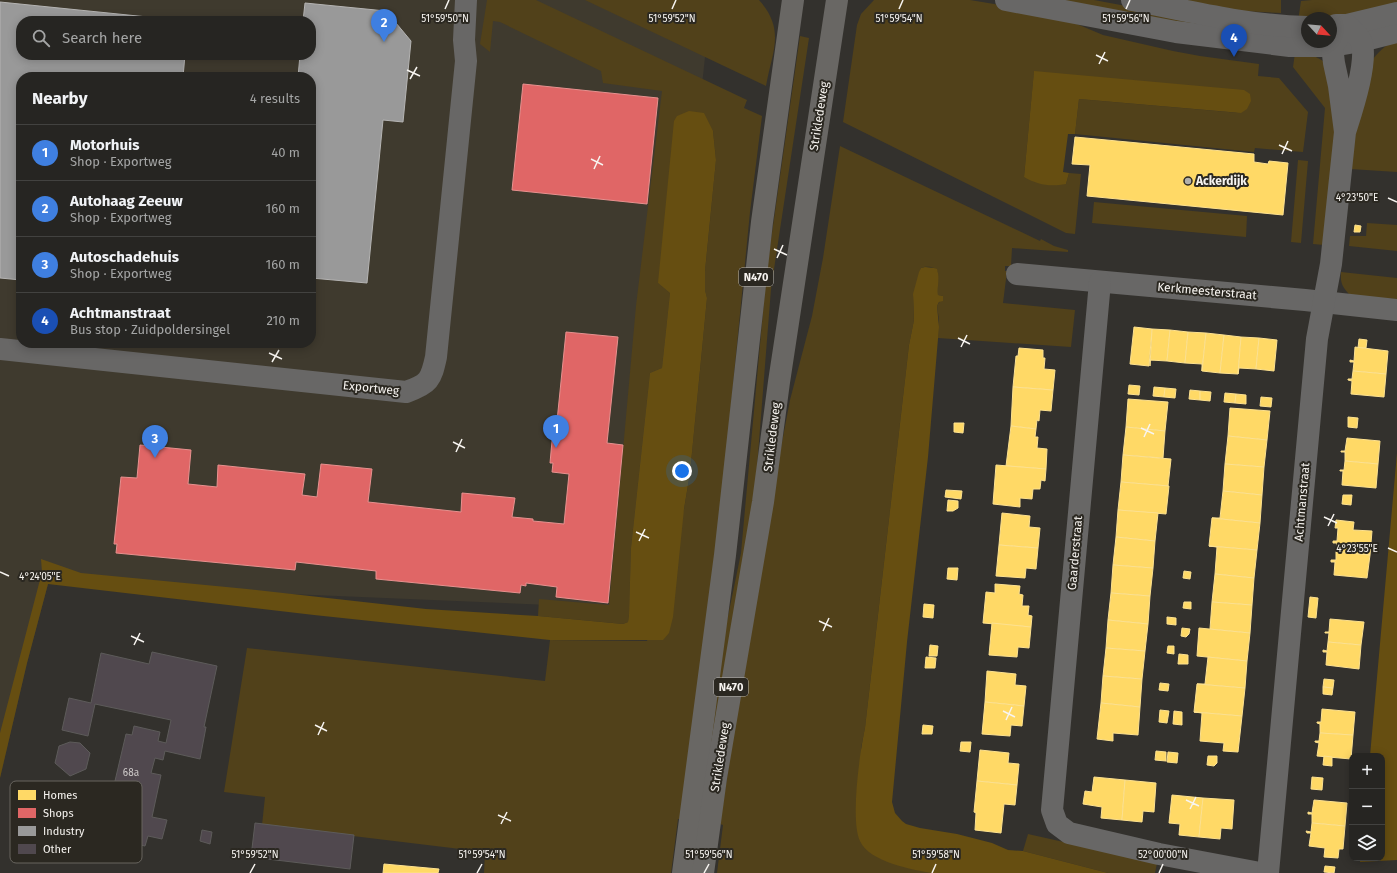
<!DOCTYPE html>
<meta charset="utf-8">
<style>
body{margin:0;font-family:"Fira Sans",sans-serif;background:#2e2d2a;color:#f1f3f6}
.controls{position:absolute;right:12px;bottom:12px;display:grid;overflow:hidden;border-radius:8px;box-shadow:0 2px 10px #0003}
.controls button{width:36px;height:36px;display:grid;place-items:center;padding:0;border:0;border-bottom:1px solid #424240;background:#262522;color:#f1f3f6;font:20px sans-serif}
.compass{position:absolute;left:1301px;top:12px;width:36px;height:36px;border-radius:50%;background:#262522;box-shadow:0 2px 10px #0003;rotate:116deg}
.you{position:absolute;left:682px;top:471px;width:14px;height:14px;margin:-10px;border:3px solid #fff;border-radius:50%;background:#1a73e8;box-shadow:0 0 0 6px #1a73e833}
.badge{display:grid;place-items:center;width:26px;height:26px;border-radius:50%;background:#1a73e8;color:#fff;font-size:13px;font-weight:700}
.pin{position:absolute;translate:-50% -33px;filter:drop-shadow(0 1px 2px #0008)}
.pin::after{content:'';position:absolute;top:21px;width:14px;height:12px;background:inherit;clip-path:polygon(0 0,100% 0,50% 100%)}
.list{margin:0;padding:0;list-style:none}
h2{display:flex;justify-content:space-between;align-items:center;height:52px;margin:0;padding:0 16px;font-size:17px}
h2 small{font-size:13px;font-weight:400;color:#a4a5a5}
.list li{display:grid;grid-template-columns:26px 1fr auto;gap:12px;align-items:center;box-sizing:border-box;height:56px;padding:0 16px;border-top:1px solid #424240}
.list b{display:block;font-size:15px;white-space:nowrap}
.list p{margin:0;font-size:13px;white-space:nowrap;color:#a4a5a5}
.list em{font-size:13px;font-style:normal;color:#a4a5a5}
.icon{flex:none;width:22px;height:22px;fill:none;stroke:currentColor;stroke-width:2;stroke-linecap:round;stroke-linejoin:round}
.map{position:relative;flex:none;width:1397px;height:873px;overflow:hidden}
.search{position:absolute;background:#262522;box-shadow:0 2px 10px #0003;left:16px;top:16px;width:300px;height:44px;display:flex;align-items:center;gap:10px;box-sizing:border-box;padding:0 14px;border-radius:16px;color:#a4a5a5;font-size:15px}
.panel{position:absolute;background:#262522;box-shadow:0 2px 10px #0003;left:16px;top:72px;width:300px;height:276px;border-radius:16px}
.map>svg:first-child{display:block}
.built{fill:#3f3a2e;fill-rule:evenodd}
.green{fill:#51411a}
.water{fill:#664e11}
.homes{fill:#ffd966;stroke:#fde18f}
.shops{fill:#e06666;stroke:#e7918f}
.industry{fill:#999;stroke:#b5b4b3}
.building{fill:#50484e;stroke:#5d5b5a}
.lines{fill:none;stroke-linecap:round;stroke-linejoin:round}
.minor{stroke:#686766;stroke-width:22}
.major{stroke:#696764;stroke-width:22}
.ticks{fill:none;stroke:#f7f4f0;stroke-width:1.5}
.poi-dot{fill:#b2b0ac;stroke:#2b2821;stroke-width:1.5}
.labels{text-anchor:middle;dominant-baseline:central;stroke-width:4;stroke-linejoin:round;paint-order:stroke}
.number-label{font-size:10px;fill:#cdc9c8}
.shield{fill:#2b2821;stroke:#bab7b2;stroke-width:1}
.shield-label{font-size:11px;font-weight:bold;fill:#f7f4f0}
.street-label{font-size:12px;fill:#f7f4f0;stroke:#2b2821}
.poi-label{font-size:12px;font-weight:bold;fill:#f7f4f0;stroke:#2b2821;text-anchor:start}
.key{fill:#2b2821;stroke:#68655f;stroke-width:1}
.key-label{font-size:11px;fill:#f7f4f0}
.ticks-label{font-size:10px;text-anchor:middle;fill:#f7f4f0;stroke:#2b2821;stroke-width:4;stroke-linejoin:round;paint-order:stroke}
</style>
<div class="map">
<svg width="1397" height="873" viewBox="0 0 1397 873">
<rect width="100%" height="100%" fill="#33312d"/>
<path class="built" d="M 0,0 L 711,0 L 647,609 L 48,584 L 27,663 L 0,778 ZM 21,21 L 311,21 L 311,55 L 21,55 ZM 21,77 L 311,77 L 311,343 L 21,343 Z"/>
<g class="green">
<path d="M 487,0 L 536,0 L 747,100 L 744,108 L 762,116 L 750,212 L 722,497 L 681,819 L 678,819 L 671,873 L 484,873 L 485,852 L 262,825 L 265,797 L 224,792 L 247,648 L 545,681 L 550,640 L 647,641 L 684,509 L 690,473 L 707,298 L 705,290 L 705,271 L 716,160 L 713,131 L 658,283 L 670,293 L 662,368 L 650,373 L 631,548 L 629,614 L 628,622 L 623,624 L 538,616 L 539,599 L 609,605 L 636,306 L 662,91 L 603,83 L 601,71 L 500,22 L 493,21 L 490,52 L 480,44 Z"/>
<path d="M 585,0 L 759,0 C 786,30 772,52 766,86 Z"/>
<path d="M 874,0 L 970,0 L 1053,14 L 1103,35 L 1173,51 L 1200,56 L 1259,64 L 1258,76 L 1279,78 L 1308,112 L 1303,152 L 1255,148 L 1254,152 L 1075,134 L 1079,99 L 1240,113 L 1034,72 L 1024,177 L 1066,184 L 1069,173 L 1081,174 L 1075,234 L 1066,233 L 843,122 L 857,25 L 861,14 Z"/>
<path d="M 1040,0 L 1094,0 L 1206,21 L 1204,30 Z"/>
<path d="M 1184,0 L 1281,0 L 1281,13 L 1205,9 Z"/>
<path d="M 1312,0 L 1397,0 L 1397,7 L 1331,18 L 1307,18 L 1298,21 L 1301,1 Z"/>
<path d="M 800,36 L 809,38 L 771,289 L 753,518 L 704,811 L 718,665 L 741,553 L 767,268 Z"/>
<path d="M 1397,40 L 1397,172 L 1350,169 L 1353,143 L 1370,63 C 1378,52 1385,45 1397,40 Z"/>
<path d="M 1295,53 C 1306,54 1314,55 1323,61 L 1336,116 L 1324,245 L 1313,244 L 1325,108 L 1293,67 Z"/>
<path d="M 840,146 L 1040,241 L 1041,239 L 1054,246 L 1068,250 L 1068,252 L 1012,248 L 1011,266 L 1005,266 L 1005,271 L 1007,271 L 1003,303 L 1075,310 L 1071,347 L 938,338 L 939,320 L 937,306 L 943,296 L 938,295 L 938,272 C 935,266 926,266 921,268 L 913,297 L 914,320 L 909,345 L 865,728 L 861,748 L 922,870 L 934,873 L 717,873 L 723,825 L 720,824 L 760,559 L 790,400 L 812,316 L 823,258 Z"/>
<path d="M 1298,160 L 1308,161 L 1301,243 L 1291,242 Z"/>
<path d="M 1094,202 L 1247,216 L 1246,237 L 1092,223 Z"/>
<path d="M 1367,223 L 1397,225 L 1397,251 L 1349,246 L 1350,236 L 1366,236 Z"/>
<path d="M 1341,272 L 1397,278 L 1397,299 L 1351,296 C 1343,288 1340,284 1341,272 Z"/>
<path d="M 1028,834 L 1157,863 L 1155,873 L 1108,873 L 1023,851 Z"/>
</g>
<g class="water">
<path d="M 1034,71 L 1244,90 L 1250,94 L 1251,101 L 1247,109 L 1241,113 L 1079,99 L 1075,134 L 1068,134 L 1063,172 L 1069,173 L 1066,184 C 1050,187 1038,185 1024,177 Z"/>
<path d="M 689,111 L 704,113 L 713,131 L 716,160 L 705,271 L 705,290 L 707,298 L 690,473 L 684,509 L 673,617 L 669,633 L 663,640 L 550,640 L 314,615 L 48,584 L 27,663 L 0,778 L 0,733 L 42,572 L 41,559 L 81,573 L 247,589 L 426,609 L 538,616 L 623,624 L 628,622 L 629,614 L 631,548 L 650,373 L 662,368 L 670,293 L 658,283 L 674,121 L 677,116 Z"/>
<path d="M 925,267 L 934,268 L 937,269 C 940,277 937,287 938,295 L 943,296 L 943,301 L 939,302 L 937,306 L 939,327 L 928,457 L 907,642 L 892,802 L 895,813 L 902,821 L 906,824 L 920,828 L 957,834 L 992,843 L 1008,850 L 1023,851 L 1108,873 C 1068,873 1027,873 987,873 C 970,873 948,873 933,873 C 913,870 869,862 860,841 C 850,820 860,751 865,728 L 909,345 L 914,320 L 913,294 L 919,272 L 921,268 Z"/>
<path d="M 1397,453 L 1397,860 L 1360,862 L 1361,858 L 1382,858 L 1382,756 L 1370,756 Z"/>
</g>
<g class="homes">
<path d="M 1075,137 L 1254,154 L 1254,162 L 1268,164 L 1269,161 L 1288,163 L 1283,215 L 1087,196 L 1090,165 L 1072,164 Z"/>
<path d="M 1355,225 L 1361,226 L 1360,232 L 1354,232 Z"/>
<path d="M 1134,327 L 1152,329 L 1149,366 L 1130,364 Z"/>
<path d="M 1152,329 L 1170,330 L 1167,361 L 1150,360 L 1150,366 Z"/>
<path d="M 1170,330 L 1188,332 L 1185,363 L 1167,361 Z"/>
<path d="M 1188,332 L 1206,333 L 1202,371 L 1202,364 L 1185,363 Z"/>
<path d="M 1206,333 L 1224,335 L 1220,373 L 1202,371 Z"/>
<path d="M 1224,335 L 1241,337 L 1238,374 L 1220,373 Z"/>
<path d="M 1241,337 L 1259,338 L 1256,369 L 1239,368 L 1238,374 Z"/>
<path d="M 1259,338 L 1277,340 L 1274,371 L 1256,369 Z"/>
<path d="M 1359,339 L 1367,340 L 1366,348 L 1358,348 Z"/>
<path d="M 1355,347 L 1388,351 L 1386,374 L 1353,371 L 1354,362 L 1350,362 L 1350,360 L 1354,361 Z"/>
<path d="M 1019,348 L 1043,350 L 1043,358 L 1045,358 L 1044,369 L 1055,370 L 1053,390 L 1013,387 L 1016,356 L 1018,356 Z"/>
<path d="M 1353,371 L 1386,374 L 1384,397 L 1351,394 L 1352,381 L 1348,380 L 1348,379 L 1352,379 Z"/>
<path d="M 1129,385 L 1140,386 L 1139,395 L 1128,394 Z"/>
<path d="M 1013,387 L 1053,390 L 1051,411 L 1040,410 L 1039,421 L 1037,420 L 1036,429 L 1011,426 Z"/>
<path d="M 1154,387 L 1165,388 L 1164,397 L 1153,396 Z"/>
<path d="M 1165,388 L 1176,389 L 1175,398 L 1164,397 Z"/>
<path d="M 1190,390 L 1200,391 L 1200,400 L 1189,399 Z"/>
<path d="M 1200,391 L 1211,392 L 1210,401 L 1200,400 Z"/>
<path d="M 1225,393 L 1236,394 L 1235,403 L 1224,402 Z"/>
<path d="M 1236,394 L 1246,395 L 1246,404 L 1235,403 Z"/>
<path d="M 1261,397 L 1272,398 L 1271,407 L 1260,406 Z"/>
<path d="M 1128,399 L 1168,402 L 1165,431 L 1126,427 Z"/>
<path d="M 1230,408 L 1270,411 L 1267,440 L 1228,436 Z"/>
<path d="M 1348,417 L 1358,418 L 1357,428 L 1348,427 Z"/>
<path d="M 954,423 L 964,423 L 963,433 L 954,432 Z"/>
<path d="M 1011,426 L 1036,429 L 1035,437 L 1038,437 L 1037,448 L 1047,449 L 1046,469 L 1006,466 Z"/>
<path d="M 1126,427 L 1165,431 L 1163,458 L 1123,455 Z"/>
<path d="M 1228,436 L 1267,440 L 1264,467 L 1225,464 Z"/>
<path d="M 1347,438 L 1380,441 L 1378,464 L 1345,461 L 1345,452 L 1341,452 L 1341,451 L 1345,451 Z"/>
<path d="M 1123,455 L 1171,459 L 1168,486 L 1121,482 Z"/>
<path d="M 1345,461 L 1378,464 L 1376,488 L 1342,485 L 1343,471 L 1340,471 L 1340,470 L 1344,470 Z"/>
<path d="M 1225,464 L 1264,467 L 1262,495 L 1223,491 Z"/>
<path d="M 996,465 L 1046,469 L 1045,481 L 1041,480 L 1040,489 L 1033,489 L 1032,499 L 1020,498 L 1020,507 L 993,504 Z"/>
<path d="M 1121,482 L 1169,486 L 1166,514 L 1118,510 Z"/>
<path d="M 946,490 L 962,491 L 961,499 L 945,497 Z"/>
<path d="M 1223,491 L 1262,495 L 1260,523 L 1212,518 L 1220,518 Z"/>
<path d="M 1343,495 L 1352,495 L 1351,505 L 1342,504 Z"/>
<path d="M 948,500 L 958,501 L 958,508 L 953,511 L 947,511 Z"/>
<path d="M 1118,510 L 1158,513 L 1155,541 L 1116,537 Z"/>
<path d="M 1002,513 L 1030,516 L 1029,527 L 1040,528 L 1038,548 L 999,545 Z"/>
<path d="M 1212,518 L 1260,523 L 1257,550 L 1209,546 Z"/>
<path d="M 1336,520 L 1354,522 L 1353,530 L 1372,531 L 1370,555 L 1336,552 L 1337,543 L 1333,543 L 1333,541 L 1337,541 L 1338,528 L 1335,528 Z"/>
<path d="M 1116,537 L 1155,541 L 1153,568 L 1113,565 Z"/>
<path d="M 999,545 L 1038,548 L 1036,569 L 1026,568 L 1025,578 L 996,576 Z"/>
<path d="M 1209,546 L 1257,550 L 1254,578 L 1215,574 L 1217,547 Z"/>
<path d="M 1336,552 L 1370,555 L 1367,578 L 1334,575 L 1335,562 L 1331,562 L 1331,560 L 1336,560 Z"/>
<path d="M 1113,565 L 1153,568 L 1150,596 L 1111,593 Z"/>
<path d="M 948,568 L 958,568 L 957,580 L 947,579 Z"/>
<path d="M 1184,571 L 1191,572 L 1190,579 L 1183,578 Z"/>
<path d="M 1215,574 L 1254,578 L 1252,605 L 1212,602 Z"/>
<path d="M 995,584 L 1020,586 L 1019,594 L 1023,595 L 1022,606 L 1029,606 L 1028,615 L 1032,616 L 1031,627 L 983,623 L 986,592 L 995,593 Z"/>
<path d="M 1111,593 L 1150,596 L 1148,624 L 1108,620 Z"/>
<path d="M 1310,597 L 1318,598 L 1316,618 L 1308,617 Z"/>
<path d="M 1184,602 L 1191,602 L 1191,609 L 1183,608 Z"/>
<path d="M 1212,602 L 1252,605 L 1250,633 L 1210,629 Z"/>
<path d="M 924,604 L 934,605 L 933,618 L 923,617 Z"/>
<path d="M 1167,617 L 1176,618 L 1176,625 L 1167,624 Z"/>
<path d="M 1330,619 L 1364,622 L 1361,645 L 1328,642 L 1329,633 L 1325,633 L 1325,632 L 1329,632 Z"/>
<path d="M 1108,620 L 1148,624 L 1145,651 L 1106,648 Z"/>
<path d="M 992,623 L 1031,627 L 1029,648 L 1018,647 L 1017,657 L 989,655 Z"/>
<path d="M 1182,628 L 1190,629 L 1189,634 L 1186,637 L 1181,636 Z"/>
<path d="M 1199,628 L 1250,633 L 1247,661 L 1197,656 Z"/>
<path d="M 1328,642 L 1361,645 L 1359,669 L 1326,665 L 1327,652 L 1323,652 L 1323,650 L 1327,651 Z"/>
<path d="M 930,645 L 938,646 L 937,656 L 929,656 Z"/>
<path d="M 1168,646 L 1174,646 L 1174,654 L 1167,653 Z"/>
<path d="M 1106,648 L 1145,651 L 1142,679 L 1103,676 Z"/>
<path d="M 1179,654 L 1188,655 L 1188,664 L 1178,664 Z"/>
<path d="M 926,657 L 936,658 L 935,668 L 925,668 Z"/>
<path d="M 1208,657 L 1247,661 L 1245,688 L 1197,684 L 1205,684 Z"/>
<path d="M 987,671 L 1016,674 L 1015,685 L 1026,686 L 1024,706 L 985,702 Z"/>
<path d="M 1103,676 L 1142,679 L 1140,707 L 1101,703 Z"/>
<path d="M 1324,679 L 1334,680 L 1333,688 L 1323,687 Z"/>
<path d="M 1160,683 L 1169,684 L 1168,691 L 1159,690 Z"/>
<path d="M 1197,684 L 1245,688 L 1242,716 L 1194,712 Z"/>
<path d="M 1323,687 L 1333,688 L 1332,695 L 1323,694 Z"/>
<path d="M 985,702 L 1024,706 L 1022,726 L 1011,725 L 1010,736 L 982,734 Z"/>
<path d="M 1101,703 L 1140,707 L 1138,735 L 1113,733 L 1113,741 L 1097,739 Z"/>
<path d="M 1322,709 L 1355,712 L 1353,735 L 1320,733 L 1320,724 L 1317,723 L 1317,722 L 1321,722 Z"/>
<path d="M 1160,710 L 1169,711 L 1167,723 L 1159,722 Z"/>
<path d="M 1174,711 L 1182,712 L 1182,725 L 1173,724 Z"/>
<path d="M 1194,712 L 1242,716 L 1238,752 L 1223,751 L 1224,743 L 1200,741 L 1202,713 Z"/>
<path d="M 923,725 L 933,726 L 932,734 L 922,734 Z"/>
<path d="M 1320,733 L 1353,735 L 1351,759 L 1317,756 L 1319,743 L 1315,742 L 1315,741 L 1319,741 Z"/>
<path d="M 961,742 L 971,742 L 970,752 L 960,751 Z"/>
<path d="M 980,750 L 1009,753 L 1008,763 L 1019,764 L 1017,785 L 977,781 Z"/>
<path d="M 1156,751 L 1166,752 L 1166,761 L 1155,760 Z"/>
<path d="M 1168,752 L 1178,753 L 1177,763 L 1167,762 Z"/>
<path d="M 1208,756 L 1217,756 L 1217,763 L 1214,766 L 1207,765 Z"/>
<path d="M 1324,756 L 1332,757 L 1332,766 L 1323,765 Z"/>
<path d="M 1094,777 L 1125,780 L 1122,820 L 1101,818 L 1102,807 L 1083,804 L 1085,791 L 1092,792 Z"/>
<path d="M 1312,777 L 1323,778 L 1322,790 L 1311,789 Z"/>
<path d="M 1125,780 L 1156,783 L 1154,812 L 1143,811 L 1142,822 L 1122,820 Z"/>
<path d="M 977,781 L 1017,785 L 1015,805 L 1004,804 L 1001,833 L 975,830 L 976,813 L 974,812 Z"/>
<path d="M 1172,795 L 1203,798 L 1199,837 L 1179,835 L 1180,824 L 1169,823 Z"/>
<path d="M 1203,798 L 1234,800 L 1232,829 L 1221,828 L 1220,839 L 1199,837 Z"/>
<path d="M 1314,800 L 1347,803 L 1345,826 L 1312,823 L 1312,814 L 1308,814 L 1308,812 L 1312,813 Z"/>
<path d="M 1312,823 L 1345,826 L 1343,849 L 1339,849 L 1338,858 L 1324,857 L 1325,848 L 1309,846 L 1311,833 L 1307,833 L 1306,831 L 1311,832 Z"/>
<path d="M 384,864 L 439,869 L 438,873 L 383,873 Z"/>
<path d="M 1325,866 L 1335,867 L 1334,873 L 1324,872 Z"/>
</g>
<g class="shops">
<path d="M 523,84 L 658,98 L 647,204 L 512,190 Z"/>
<path d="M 566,332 L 618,337 L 607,443 L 623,445 L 608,603 L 556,597 L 557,587 L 526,583 L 526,586 L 521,585 L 520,593 L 376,579 L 376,571 L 296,562 L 295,570 L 116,553 L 117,544 L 114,544 L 121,477 L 137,478 L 140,445 L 191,450 L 188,484 L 217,487 L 218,465 L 305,474 L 302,495 L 317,497 L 321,464 L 372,469 L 368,502 L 461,512 L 462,493 L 515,498 L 512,517 L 533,519 L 533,521 L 564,524 L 569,474 L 552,472 L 553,463 L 550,463 L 553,430 L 556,431 Z"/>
</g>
<g class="industry">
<path d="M 0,2 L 187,21 L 21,21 L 21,55 L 185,55 L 183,77 L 21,77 L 21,280 L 0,278 Z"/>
<path d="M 305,3 L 386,11 L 411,41 L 403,122 L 383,120 L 367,283 L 311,278 L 311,77 L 298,77 L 300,55 L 311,55 L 311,21 L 303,21 Z"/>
</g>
<g class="building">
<path d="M 152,652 L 217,666 L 204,727 L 206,727 L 200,759 L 165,751 L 163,760 L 155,758 L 151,773 L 161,775 L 152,817 L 167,820 L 162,839 L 148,836 L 145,846 L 126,842 L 135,803 L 111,798 L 126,734 L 132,735 L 134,726 L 160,732 L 158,741 L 166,743 L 171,720 L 95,704 L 88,736 L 62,730 L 69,698 L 91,703 L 101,653 L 149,664 Z"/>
<path d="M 70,742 L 80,743 L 90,753 L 86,769 L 70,776 L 55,763 L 59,746 Z"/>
<path d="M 255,823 L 354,835 L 350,869 L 251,857 Z"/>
<path d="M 202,830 L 212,832 L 210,844 L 200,841 Z"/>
</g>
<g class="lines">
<g class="minor">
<path d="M 1006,0 L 1176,32 L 1290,46 L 1332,46 L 1361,41 L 1397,32"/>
<path d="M 1132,0 C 1189,11 1248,26 1307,27"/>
<path d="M 1336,25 L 1347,25 L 1397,13"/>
<path d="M 1017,274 L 1305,300 L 1397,310"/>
<path d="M 1100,282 L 1052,810 L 1057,824 L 1069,833 L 1159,854 L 1260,873"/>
<path d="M 0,349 L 406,392 C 429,384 431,380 436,357 L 466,61 L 464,40 L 466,0"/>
<path d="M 1268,873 L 1317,339 L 1331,264 L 1345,132 L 1339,86 L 1334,63 L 1332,46 L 1347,25 C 1351,29 1359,36 1361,41 C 1369,60 1351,113 1345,132"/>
</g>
<g class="major">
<path d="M 683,873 L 725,555 L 762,222 L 793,0"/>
<path d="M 703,873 L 716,778 L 763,502 L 779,382 L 837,0"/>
</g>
</g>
<path class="ticks" d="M 445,9 L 449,0M 672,9 L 676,0M 899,9 L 903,0M 1126,9 L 1130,0M 1096,55 L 1108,61M 1099,64 L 1105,52M 407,70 L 420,76M 410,79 L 417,67M 1279,145 L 1292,151M 1282,154 L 1288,141M 591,159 L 603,165M 594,169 L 600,156M 1388,198 L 1397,202M 774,249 L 787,255M 777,258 L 783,245M 958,338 L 970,344M 961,347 L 967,335M 269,353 L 282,359M 272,362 L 279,350M 1141,428 L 1154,434M 1144,437 L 1150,424M 453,442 L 465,448M 456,452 L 462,439M 1324,517 L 1337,523M 1328,526 L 1334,514M 636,532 L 649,538M 639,541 L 645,529M 1388,548 L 1397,552M 0,572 L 9,576M 819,621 L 832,627M 823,631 L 829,618M 131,636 L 144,642M 134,645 L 140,633M 1003,711 L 1015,717M 1006,720 L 1012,707M 315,725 L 327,731M 318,735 L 324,722M 1186,800 L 1199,806M 1190,809 L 1196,797M 498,815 L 511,821M 501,824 L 507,812M 250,873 L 255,864M 477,873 L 482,864M 704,873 L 709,864M 932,873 L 936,864M 1159,873 L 1163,864"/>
<circle class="poi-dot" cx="1188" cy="181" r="4"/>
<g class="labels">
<g class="number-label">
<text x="131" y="773">68a</text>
</g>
<g class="shield">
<rect x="739" y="268" width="34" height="18" rx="3"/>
<rect x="714" y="678" width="34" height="18" rx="3"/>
</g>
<g class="shield-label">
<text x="756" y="277">N470</text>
<text x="731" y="687">N470</text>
</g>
<g class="street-label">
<text transform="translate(819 116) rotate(-81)">Strikledeweg</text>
<text transform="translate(1207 291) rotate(5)">Kerkmeesterstraat</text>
<text transform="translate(371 388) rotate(6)">Exportweg</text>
<text transform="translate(772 437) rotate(-83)">Strikledeweg</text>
<text transform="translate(1302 502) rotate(-85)">Achtmanstraat</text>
<text transform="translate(1075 553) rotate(-85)">Gaarderstraat</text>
<text transform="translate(720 757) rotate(-81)">Strikledeweg</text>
</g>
<g class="poi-label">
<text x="1196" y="181">Ackerdijk</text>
</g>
</g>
<rect x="10" y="781" width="132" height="82" rx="6" class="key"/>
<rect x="18" y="790" width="18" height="10" fill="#ffd966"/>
<rect x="18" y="808" width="18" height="10" fill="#e06666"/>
<rect x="18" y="826" width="18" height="10" fill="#999"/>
<rect x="18" y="844" width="18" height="10" fill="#50484e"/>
<g class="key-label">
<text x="43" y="799">Homes</text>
<text x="43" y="817">Shops</text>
<text x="43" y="835">Industry</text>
<text x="43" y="853">Other</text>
</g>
<g class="ticks-label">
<text x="445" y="22">51°59'50"N</text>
<text x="672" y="22">51°59'52"N</text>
<text x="899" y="22">51°59'54"N</text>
<text x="1126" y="22">51°59'56"N</text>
<text x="1357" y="201">4°23'50"E</text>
<text x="1357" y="552">4°23'55"E</text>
<text x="40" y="580">4°24'05"E</text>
<text x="255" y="858">51°59'52"N</text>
<text x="482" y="858">51°59'54"N</text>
<text x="709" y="858">51°59'56"N</text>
<text x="936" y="858">51°59'58"N</text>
<text x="1163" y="858">52°00'00"N</text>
</g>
</svg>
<div class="controls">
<button>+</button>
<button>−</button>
<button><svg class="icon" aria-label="layers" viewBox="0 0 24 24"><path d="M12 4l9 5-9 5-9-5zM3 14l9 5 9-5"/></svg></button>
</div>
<svg class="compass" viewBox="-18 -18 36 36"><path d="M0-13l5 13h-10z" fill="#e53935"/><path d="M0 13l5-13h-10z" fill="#a4a5a5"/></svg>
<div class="you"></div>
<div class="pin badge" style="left:556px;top:448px;background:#3f7fe0">1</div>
<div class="pin badge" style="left:384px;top:42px;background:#3f7fe0">2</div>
<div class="pin badge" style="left:155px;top:458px;background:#3f7fe0">3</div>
<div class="pin badge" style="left:1234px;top:57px;background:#1a4fb4">4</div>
<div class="search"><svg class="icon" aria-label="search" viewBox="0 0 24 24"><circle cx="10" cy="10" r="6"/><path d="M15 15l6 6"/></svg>Search here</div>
<section class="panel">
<h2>Nearby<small>4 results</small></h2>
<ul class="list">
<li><span class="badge" style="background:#3f7fe0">1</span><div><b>Motorhuis</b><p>Shop · Exportweg</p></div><em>40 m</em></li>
<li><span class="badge" style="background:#3f7fe0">2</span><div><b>Autohaag Zeeuw</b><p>Shop · Exportweg</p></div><em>160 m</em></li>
<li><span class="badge" style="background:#3f7fe0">3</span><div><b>Autoschadehuis</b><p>Shop · Exportweg</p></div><em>160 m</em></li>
<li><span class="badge" style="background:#1a4fb4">4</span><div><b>Achtmanstraat</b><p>Bus stop · Zuidpoldersingel</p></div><em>210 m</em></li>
</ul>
</section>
</div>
